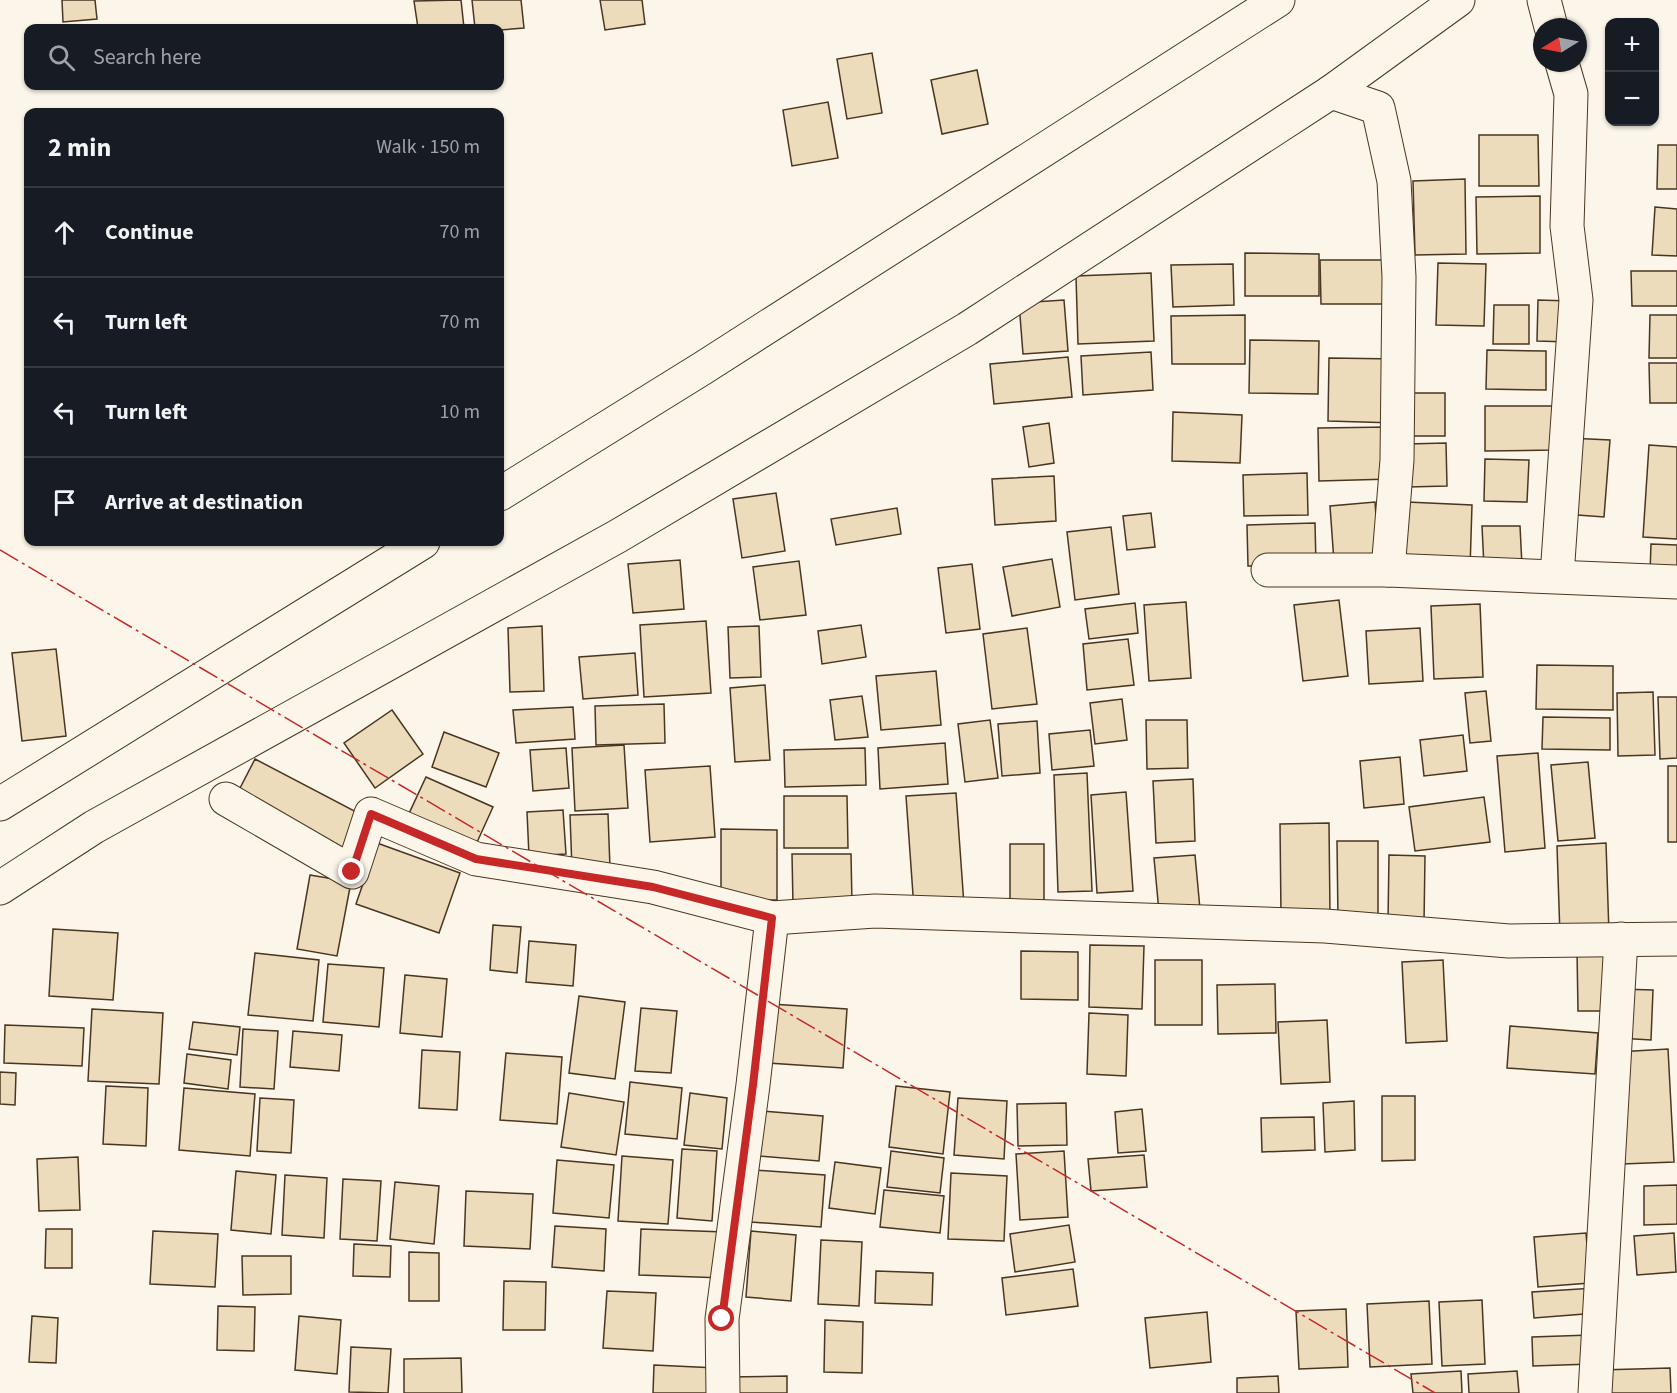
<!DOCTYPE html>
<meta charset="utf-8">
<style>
body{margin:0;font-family:"Source Sans 3",sans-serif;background:#242831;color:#f1f3f6}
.controls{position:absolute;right:18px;top:18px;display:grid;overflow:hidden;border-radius:12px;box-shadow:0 2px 4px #0004}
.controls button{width:54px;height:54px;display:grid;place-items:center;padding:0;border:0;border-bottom:2px solid #363941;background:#171b24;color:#f1f3f6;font:30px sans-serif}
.compass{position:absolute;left:1533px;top:18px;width:54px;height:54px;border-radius:50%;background:#171b24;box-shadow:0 2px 4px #0004;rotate:260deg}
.stop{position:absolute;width:18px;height:18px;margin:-14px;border:4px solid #c62828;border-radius:50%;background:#fff}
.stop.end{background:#c62828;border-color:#fff;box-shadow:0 2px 6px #0008}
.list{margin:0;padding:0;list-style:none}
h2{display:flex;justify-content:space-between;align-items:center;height:78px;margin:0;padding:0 24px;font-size:26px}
h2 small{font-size:20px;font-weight:400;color:#9ea1a6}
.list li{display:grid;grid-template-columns:39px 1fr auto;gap:18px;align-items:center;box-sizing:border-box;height:90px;padding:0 24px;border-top:2px solid #363941}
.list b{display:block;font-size:22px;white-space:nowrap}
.list em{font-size:20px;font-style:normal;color:#9ea1a6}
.icon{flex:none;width:33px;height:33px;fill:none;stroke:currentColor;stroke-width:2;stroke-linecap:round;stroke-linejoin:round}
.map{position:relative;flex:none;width:1677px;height:1393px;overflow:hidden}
.search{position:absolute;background:#171b24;box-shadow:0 2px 4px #0004;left:24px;top:24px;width:480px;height:66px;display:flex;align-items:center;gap:15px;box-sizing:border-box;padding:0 21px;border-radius:12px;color:#9ea1a6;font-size:22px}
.panel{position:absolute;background:#171b24;box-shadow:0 2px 4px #0004;left:24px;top:108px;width:480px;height:438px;border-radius:12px}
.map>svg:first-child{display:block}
.building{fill:#ecdcbc;stroke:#4a3520;stroke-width:1.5}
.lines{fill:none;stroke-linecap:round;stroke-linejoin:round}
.minor-casing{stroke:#4a3520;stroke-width:35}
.minor{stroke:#fbf6e9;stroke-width:33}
.power{stroke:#c62828;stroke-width:1.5;stroke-dasharray:21 4.5 3 4.5;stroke-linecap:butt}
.route{stroke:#c62828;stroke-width:8}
</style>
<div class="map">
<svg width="1677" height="1393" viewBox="0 0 1677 1393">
<rect width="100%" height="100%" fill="#fbf6e9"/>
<g class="building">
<path d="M 62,0 L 95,0 L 97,19 L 63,22 Z"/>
<path d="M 461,0 L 464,28 L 418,28 L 414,1 Z"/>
<path d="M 472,0 L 521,0 L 524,28 L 500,30 L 475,28 Z"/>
<path d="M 600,0 L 642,0 L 645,24 L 605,30 Z"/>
<path d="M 872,53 L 882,113 L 847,119 L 837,59 Z"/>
<path d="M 977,70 L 988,124 L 942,134 L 931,80 Z"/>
<path d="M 828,102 L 838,158 L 792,166 L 783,110 Z"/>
<path d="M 1479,135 L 1538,135 L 1539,186 L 1479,186 Z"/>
<path d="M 1658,145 L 1677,145 L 1677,189 L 1657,189 Z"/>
<path d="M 1465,179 L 1466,254 L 1415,255 L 1413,181 Z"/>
<path d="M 1540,196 L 1540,253 L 1477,254 L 1476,197 Z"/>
<path d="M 1655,207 L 1677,209 L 1677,256 L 1652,255 Z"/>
<path d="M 1245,253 L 1319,254 L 1319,296 L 1245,296 Z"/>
<path d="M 1320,260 L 1389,260 L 1390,304 L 1321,304 Z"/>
<path d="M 1438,263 L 1486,264 L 1484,326 L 1436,325 Z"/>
<path d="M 1233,264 L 1234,305 L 1173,307 L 1171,265 Z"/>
<path d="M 1631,271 L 1677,271 L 1677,306 L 1632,306 Z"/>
<path d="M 1151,273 L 1154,341 L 1078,344 L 1076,276 Z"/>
<path d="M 1064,300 L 1068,351 L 1023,354 L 1019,303 Z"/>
<path d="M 1538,300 L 1570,301 L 1569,342 L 1537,341 Z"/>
<path d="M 1494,305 L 1529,305 L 1529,344 L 1493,344 Z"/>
<path d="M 1245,315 L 1245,364 L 1172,364 L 1171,316 Z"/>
<path d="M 1650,315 L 1677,315 L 1677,358 L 1649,358 Z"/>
<path d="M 1250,340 L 1319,341 L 1318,394 L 1249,393 Z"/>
<path d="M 1487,350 L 1546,351 L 1546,390 L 1486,389 Z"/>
<path d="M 1151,352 L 1153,390 L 1083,395 L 1081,356 Z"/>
<path d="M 1068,357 L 1072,397 L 994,404 L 990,364 Z"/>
<path d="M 1329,358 L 1397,359 L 1396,423 L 1328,421 Z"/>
<path d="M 1649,363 L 1677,363 L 1677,403 L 1650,403 Z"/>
<rect x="1410" y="393" width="35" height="43"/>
<path d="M 1485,406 L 1554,406 L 1554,450 L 1485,451 Z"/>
<path d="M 1173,412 L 1242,415 L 1240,463 L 1172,461 Z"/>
<path d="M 1049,423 L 1054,463 L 1029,467 L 1023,427 Z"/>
<path d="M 1390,427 L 1391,479 L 1319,481 L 1318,428 Z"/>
<path d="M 1569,438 L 1610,440 L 1604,517 L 1564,514 Z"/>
<path d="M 1446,443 L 1447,486 L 1408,487 L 1407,444 Z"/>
<path d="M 1649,445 L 1677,447 L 1677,539 L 1643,537 Z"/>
<path d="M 1485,459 L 1529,460 L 1527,502 L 1484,501 Z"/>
<path d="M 1307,473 L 1308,515 L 1244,516 L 1243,475 Z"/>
<path d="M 1054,476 L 1056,521 L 995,525 L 992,479 Z"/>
<path d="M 776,493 L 785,551 L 742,558 L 733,499 Z"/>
<path d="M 1375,502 L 1379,558 L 1334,562 L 1330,506 Z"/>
<path d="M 1407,502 L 1472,505 L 1470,569 L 1404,567 Z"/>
<path d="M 897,508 L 901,534 L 836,545 L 831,519 Z"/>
<path d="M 1151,513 L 1155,547 L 1127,550 L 1123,516 Z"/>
<path d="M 1315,523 L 1316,565 L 1248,566 L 1247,525 Z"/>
<path d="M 1482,526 L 1520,526 L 1522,566 L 1484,567 Z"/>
<path d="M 1111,527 L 1119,594 L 1075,600 L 1067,532 Z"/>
<path d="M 1651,544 L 1677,545 L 1677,574 L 1650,573 Z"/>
<path d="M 1052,559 L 1060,607 L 1012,616 L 1003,567 Z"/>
<path d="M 680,560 L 684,609 L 633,613 L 628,564 Z"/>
<path d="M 799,561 L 806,615 L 760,620 L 753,567 Z"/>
<path d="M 972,564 L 980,629 L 946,633 L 938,568 Z"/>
<path d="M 1339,600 L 1348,676 L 1303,681 L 1294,605 Z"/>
<path d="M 1186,602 L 1191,678 L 1149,681 L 1144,605 Z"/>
<path d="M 1135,603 L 1138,633 L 1089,639 L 1085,609 Z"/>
<path d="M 1480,604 L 1483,677 L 1434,679 L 1431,606 Z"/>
<path d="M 706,621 L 711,693 L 644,697 L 640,625 Z"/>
<path d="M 861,625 L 866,657 L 822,664 L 818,631 Z"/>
<path d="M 542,626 L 544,691 L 510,692 L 508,628 Z"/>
<path d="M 759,626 L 761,677 L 730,678 L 728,627 Z"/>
<path d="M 1027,628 L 1037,704 L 992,709 L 983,634 Z"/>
<path d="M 1420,628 L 1423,681 L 1369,684 L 1366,631 Z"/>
<path d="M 1128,639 L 1134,685 L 1087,690 L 1083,644 Z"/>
<path d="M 56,649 L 66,736 L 22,741 L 12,653 Z"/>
<path d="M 635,653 L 638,695 L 583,699 L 579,657 Z"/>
<path d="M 1537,665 L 1613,666 L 1613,710 L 1536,709 Z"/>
<path d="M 936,671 L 941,725 L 881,730 L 876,676 Z"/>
<path d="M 765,685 L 770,760 L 735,762 L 730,688 Z"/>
<path d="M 1486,691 L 1491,741 L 1470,743 L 1465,693 Z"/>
<path d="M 1653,692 L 1655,755 L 1618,756 L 1617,693 Z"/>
<path d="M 862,696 L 868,737 L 835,740 L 830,700 Z"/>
<path d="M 1658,697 L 1677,697 L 1677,758 L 1660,759 Z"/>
<path d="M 1122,699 L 1127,740 L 1095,744 L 1090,703 Z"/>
<path d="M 664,704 L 665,743 L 596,745 L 595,706 Z"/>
<path d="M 573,707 L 575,739 L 516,743 L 513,710 Z"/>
<path d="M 392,710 L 423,754 L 375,788 L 344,743 Z"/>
<path d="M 1543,717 L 1610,718 L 1610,750 L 1542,749 Z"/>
<path d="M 990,720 L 998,778 L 965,782 L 958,724 Z"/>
<path d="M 1146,720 L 1187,720 L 1188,768 L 1147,769 Z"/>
<path d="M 1037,721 L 1040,773 L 1002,776 L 998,724 Z"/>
<path d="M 1090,730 L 1094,766 L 1052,770 L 1049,734 Z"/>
<path d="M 444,732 L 499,753 L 486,787 L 432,767 Z"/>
<path d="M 1463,735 L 1467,771 L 1424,776 L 1420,740 Z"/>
<path d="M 945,743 L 948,784 L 880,789 L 878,748 Z"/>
<path d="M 624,745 L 628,808 L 575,811 L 572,748 Z"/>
<path d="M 566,748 L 569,788 L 533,791 L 530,750 Z"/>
<path d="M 865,748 L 866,785 L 785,787 L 784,750 Z"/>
<path d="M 1538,753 L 1545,848 L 1505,852 L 1497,756 Z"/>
<path d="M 1400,757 L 1404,804 L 1364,808 L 1360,761 Z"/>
<path d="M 255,759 L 364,816 L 346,851 L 237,794 Z"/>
<path d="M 1588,762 L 1595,838 L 1558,841 L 1551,765 Z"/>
<path d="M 710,766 L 715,837 L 650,842 L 645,770 Z"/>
<rect x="1668" y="766" width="9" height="76"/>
<path d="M 1087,773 L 1092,891 L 1058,892 L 1054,775 Z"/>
<path d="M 426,777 L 493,807 L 473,851 L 406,820 Z"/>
<path d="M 1193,779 L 1195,841 L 1156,843 L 1153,781 Z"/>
<path d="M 1126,792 L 1133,891 L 1097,893 L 1091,795 Z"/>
<path d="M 956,793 L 964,905 L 914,909 L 906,796 Z"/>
<path d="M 784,796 L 847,796 L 848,848 L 784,848 Z"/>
<path d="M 1484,797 L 1490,842 L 1415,851 L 1409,807 Z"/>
<path d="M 563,810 L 566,854 L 529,856 L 527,812 Z"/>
<path d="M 608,814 L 610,868 L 572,869 L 570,815 Z"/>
<path d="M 1329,823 L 1330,915 L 1281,916 L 1280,824 Z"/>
<path d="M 721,829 L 777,830 L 777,900 L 721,900 Z"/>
<path d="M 1337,841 L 1378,841 L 1378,921 L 1338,921 Z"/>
<path d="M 377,843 L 460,873 L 439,933 L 356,904 Z"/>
<path d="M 1606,843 L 1609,934 L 1560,936 L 1557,846 Z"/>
<path d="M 1010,844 L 1044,844 L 1044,910 L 1010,909 Z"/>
<path d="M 792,854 L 851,854 L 852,904 L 793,905 Z"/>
<path d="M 1195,855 L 1200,909 L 1159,912 L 1154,858 Z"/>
<path d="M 1389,855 L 1425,856 L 1424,923 L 1388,922 Z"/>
<path d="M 310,875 L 351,882 L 337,956 L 297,949 Z"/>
<path d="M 493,925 L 521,927 L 517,973 L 490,970 Z"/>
<path d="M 53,929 L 118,933 L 113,1000 L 49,996 Z"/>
<path d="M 529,941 L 576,945 L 573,986 L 526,982 Z"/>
<path d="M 1090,945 L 1144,946 L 1142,1009 L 1089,1007 Z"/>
<path d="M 1021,951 L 1078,952 L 1078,1000 L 1021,999 Z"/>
<path d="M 1577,951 L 1615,951 L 1616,1011 L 1578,1011 Z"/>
<path d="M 255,953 L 319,960 L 313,1021 L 248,1015 Z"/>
<rect x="1155" y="960" width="47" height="65"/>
<path d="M 1443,960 L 1447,1041 L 1406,1043 L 1402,962 Z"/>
<path d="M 328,964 L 384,968 L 379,1027 L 323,1022 Z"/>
<path d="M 405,975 L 447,979 L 442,1037 L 400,1033 Z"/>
<path d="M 1275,984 L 1276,1033 L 1218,1034 L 1217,985 Z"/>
<path d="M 1619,989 L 1653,990 L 1651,1040 L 1618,1038 Z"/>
<path d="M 579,996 L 625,1002 L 615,1079 L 569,1073 Z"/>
<path d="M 771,1004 L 847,1009 L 843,1068 L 768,1063 Z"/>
<path d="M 641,1008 L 677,1011 L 671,1073 L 635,1071 Z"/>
<path d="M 92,1009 L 163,1013 L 159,1084 L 88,1081 Z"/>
<path d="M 1089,1013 L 1128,1015 L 1126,1076 L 1087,1074 Z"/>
<path d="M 1327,1020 L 1330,1082 L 1281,1084 L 1278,1022 Z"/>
<path d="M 193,1022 L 240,1027 L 237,1055 L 189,1049 Z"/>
<path d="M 5,1025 L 84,1028 L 82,1066 L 4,1063 Z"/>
<path d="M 1510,1026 L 1598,1033 L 1595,1074 L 1507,1068 Z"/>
<path d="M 243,1029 L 278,1031 L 274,1089 L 240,1087 Z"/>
<path d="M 293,1031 L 342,1035 L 339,1071 L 290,1067 Z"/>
<path d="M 1668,1049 L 1674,1162 L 1622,1164 L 1617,1052 Z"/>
<path d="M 422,1050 L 460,1052 L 457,1110 L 419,1108 Z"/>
<path d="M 506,1053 L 562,1057 L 557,1124 L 500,1120 Z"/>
<path d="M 187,1054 L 231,1060 L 228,1089 L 184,1083 Z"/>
<path d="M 0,1072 L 16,1073 L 15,1105 L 0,1104 Z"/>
<path d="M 630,1082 L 682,1088 L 677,1139 L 625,1134 Z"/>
<path d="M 106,1086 L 148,1088 L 146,1146 L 103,1144 Z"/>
<path d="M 896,1086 L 950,1092 L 943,1154 L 889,1147 Z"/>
<path d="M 184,1088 L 255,1094 L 250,1156 L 179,1150 Z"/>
<path d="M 569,1093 L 624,1102 L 616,1155 L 561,1147 Z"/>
<path d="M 690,1093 L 727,1098 L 722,1149 L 684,1145 Z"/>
<path d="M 1382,1096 L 1415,1096 L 1415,1160 L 1382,1161 Z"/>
<path d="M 260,1098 L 294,1100 L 291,1153 L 257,1151 Z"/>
<path d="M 958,1098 L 1007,1101 L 1004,1159 L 954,1155 Z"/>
<path d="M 1354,1101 L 1355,1150 L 1325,1152 L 1323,1103 Z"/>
<path d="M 1066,1103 L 1067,1145 L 1018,1146 L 1017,1104 Z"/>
<path d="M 1142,1109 L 1146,1151 L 1118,1153 L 1115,1112 Z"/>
<path d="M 762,1111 L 823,1116 L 819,1161 L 759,1156 Z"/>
<path d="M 1314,1117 L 1315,1150 L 1262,1152 L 1261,1118 Z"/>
<path d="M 682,1149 L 717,1151 L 712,1221 L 677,1218 Z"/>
<path d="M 891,1151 L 944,1158 L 940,1193 L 887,1187 Z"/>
<path d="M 1064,1151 L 1068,1217 L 1020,1220 L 1016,1154 Z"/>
<path d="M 1144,1155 L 1147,1187 L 1091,1191 L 1088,1159 Z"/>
<path d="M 622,1156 L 673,1160 L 668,1224 L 618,1221 Z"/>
<path d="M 78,1157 L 80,1210 L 39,1211 L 37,1159 Z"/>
<path d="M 557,1160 L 614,1165 L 609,1218 L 553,1213 Z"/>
<path d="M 835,1162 L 881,1168 L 875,1214 L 829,1208 Z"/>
<path d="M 755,1170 L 825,1175 L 821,1227 L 751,1222 Z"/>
<path d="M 236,1171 L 276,1175 L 271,1234 L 231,1230 Z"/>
<path d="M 951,1173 L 1007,1176 L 1004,1241 L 948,1239 Z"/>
<path d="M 285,1175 L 327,1178 L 324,1238 L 282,1235 Z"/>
<path d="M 343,1179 L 381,1181 L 377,1241 L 340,1239 Z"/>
<path d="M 395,1182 L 439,1186 L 434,1244 L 390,1239 Z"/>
<path d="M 1677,1185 L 1677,1224 L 1644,1225 L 1644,1186 Z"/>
<path d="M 884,1190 L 944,1196 L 940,1233 L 880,1227 Z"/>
<path d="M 466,1191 L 533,1194 L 530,1249 L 464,1246 Z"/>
<path d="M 1069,1225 L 1075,1262 L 1015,1272 L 1010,1234 Z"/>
<path d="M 555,1226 L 606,1229 L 604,1271 L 552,1267 Z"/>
<path d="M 46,1229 L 72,1229 L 72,1268 L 45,1268 Z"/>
<path d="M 641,1229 L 725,1232 L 724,1278 L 639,1275 Z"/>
<path d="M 153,1231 L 218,1234 L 215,1287 L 150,1284 Z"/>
<path d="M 751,1231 L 796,1235 L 791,1301 L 746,1297 Z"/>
<path d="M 1586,1233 L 1590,1283 L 1538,1287 L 1534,1237 Z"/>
<path d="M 1674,1233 L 1676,1272 L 1637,1275 L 1634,1236 Z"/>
<path d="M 821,1240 L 862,1242 L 859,1306 L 818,1304 Z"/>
<path d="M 354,1244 L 391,1246 L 390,1277 L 353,1276 Z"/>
<path d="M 409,1252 L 439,1253 L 439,1301 L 409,1301 Z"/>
<path d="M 242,1256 L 291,1256 L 291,1294 L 243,1295 Z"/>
<path d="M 1073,1269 L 1078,1306 L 1006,1315 L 1002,1278 Z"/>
<path d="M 876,1271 L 933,1273 L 932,1305 L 875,1303 Z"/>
<path d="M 504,1281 L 546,1282 L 545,1330 L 503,1330 Z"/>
<path d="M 1595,1288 L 1597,1313 L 1534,1318 L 1532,1292 Z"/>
<path d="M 607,1291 L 656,1293 L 653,1351 L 603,1348 Z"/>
<path d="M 1482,1300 L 1485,1364 L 1442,1366 L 1439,1302 Z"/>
<path d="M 1429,1301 L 1432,1364 L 1370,1367 L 1367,1304 Z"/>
<path d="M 218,1306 L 255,1307 L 254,1351 L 217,1350 Z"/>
<path d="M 1346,1309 L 1348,1367 L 1299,1369 L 1296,1311 Z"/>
<path d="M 1207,1312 L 1211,1362 L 1150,1368 L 1145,1318 Z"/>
<path d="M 32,1316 L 58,1318 L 56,1363 L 29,1362 Z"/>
<path d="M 299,1316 L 341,1320 L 337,1374 L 295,1370 Z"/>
<path d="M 825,1320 L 863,1322 L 862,1373 L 824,1372 Z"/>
<path d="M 1590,1335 L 1591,1364 L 1533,1366 L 1532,1337 Z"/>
<path d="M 351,1347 L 391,1349 L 388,1393 L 349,1392 Z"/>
<path d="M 461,1358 L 462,1393 L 404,1393 L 404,1359 Z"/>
<path d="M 654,1365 L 717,1368 L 716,1393 L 653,1393 Z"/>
<path d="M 1670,1368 L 1671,1393 L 1601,1393 L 1600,1370 Z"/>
<path d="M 1461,1371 L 1462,1393 L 1413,1393 L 1411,1374 Z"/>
<path d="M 1517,1371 L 1519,1393 L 1469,1393 L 1468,1374 Z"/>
<path d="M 787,1376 L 787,1393 L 728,1393 L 728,1377 Z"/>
<path d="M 1278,1376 L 1279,1393 L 1237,1393 L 1237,1378 Z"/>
</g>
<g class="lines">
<g class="minor-casing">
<g id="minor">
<path d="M 1544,0 L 1551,27"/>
<path d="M 1331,92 L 1378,108 L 1394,181 L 1399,277 L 1397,460 L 1388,570"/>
<path d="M 500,494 L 703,368 L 1278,0"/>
<path d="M 1268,570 L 1388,570 L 1677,582"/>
<path d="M 1557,576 L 1576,300 L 1567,226 L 1571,94 L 1562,63"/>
<path d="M 226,799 L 352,872 L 371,814 L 476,859 L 653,887 L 772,918 L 875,911 L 1325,926 L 1509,941 L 1677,939"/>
<path d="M 0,804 L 423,542"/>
<path d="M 0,888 L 94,827 L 618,536 L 967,329 L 1331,92 L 1458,0"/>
<path d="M 723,1393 L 722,1319 L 753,1085 L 772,918"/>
<path d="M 1595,1393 L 1621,939"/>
</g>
</g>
<use href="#minor" class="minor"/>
<path class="power" d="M 0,550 L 1435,1393"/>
</g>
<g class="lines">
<path class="route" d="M 352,872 L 371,814 L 476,859 L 653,887 L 772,918 L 753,1085 L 722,1319"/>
</g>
</svg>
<div class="controls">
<button>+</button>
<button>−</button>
</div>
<svg class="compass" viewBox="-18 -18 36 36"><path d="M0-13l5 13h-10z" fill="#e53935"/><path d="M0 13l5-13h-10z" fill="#9ea1a6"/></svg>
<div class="stop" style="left:722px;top:1319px"></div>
<div class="stop end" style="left:352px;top:872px"></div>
<div class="search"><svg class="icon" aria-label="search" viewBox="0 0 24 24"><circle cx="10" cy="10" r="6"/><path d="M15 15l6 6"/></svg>Search here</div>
<section class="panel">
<h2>2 min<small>Walk · 150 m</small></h2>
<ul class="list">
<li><svg class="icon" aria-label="ahead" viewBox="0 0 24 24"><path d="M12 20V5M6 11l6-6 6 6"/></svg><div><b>Continue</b></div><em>70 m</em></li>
<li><svg class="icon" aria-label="left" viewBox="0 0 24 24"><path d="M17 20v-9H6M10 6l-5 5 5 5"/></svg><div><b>Turn left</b></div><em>70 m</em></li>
<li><svg class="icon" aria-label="left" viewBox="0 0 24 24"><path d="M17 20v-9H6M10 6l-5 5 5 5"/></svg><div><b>Turn left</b></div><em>10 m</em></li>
<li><svg class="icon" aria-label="arrive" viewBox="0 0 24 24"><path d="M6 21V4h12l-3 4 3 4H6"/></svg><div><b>Arrive at destination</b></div></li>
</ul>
</section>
</div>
